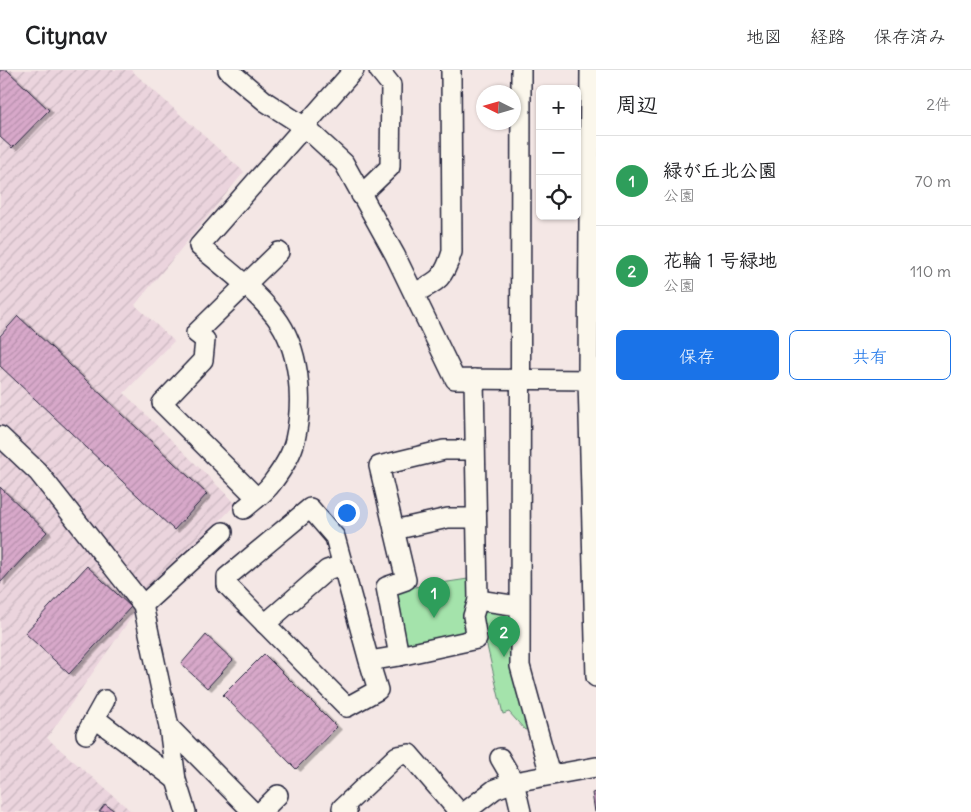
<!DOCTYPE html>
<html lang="ja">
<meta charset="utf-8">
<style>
body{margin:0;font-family:Delius,"Klee One",sans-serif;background:#f6f6f6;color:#202124}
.controls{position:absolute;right:15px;top:15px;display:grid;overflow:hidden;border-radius:8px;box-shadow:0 1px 4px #0004}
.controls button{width:45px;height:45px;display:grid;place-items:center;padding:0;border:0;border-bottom:1px solid #e0e0e0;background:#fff;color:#202124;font:25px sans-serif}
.compass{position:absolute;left:476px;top:15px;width:45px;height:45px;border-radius:50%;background:#fff;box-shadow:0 1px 4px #0004;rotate:275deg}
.you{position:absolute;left:346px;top:442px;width:18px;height:18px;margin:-12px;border:4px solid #fff;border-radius:50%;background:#1a73e8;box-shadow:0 0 0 8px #1a73e833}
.badge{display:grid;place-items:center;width:32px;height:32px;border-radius:50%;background:#1a73e8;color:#fff;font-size:16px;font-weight:700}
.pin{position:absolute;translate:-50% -41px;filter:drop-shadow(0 1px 2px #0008)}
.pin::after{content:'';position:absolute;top:26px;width:18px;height:15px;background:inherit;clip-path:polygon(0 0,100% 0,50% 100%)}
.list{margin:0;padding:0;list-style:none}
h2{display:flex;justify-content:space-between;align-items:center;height:65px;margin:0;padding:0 20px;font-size:21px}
h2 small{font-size:16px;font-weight:400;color:#757577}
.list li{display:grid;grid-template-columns:32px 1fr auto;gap:15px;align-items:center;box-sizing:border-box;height:90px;padding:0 20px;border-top:1px solid #e0e0e0}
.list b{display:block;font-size:19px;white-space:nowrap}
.list p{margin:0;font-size:16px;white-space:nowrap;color:#757577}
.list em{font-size:16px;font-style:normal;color:#757577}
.actions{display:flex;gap:10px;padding:15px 20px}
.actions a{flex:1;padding:11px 0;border:1px solid #1a73e8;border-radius:8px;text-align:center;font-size:18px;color:#1a73e8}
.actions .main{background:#1a73e8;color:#fff}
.icon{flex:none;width:28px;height:28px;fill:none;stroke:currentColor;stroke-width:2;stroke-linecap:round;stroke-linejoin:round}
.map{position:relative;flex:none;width:596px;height:742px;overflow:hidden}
header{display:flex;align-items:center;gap:30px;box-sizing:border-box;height:70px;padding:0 25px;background:#fff;border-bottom:1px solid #e0e0e0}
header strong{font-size:24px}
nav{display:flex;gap:28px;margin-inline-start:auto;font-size:18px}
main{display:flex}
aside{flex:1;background:#fff}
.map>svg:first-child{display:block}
.industrial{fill:url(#industrial-furrows)}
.green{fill:#a4e3ab;stroke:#638273}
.building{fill:url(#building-hatch);stroke:#22223b;filter:url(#shadow)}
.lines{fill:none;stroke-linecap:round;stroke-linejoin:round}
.minor-casing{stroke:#22223b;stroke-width:22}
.minor{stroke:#fbf7ec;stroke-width:19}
</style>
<header>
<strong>Citynav</strong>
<nav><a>地図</a><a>経路</a><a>保存済み</a></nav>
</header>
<main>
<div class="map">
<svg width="596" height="742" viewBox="0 0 596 742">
<defs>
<pattern id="industrial-furrows" width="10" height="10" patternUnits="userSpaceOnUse" patternTransform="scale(1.25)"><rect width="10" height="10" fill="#ebd4dd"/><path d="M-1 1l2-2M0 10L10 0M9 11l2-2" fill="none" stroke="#c9b6bf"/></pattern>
<pattern id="building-hatch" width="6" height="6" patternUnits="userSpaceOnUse" patternTransform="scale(1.25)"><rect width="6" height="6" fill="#d7a8c9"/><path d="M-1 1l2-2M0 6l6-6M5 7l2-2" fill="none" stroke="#b890ae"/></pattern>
<filter id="shadow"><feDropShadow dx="4.5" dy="2.5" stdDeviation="0" flood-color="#0004"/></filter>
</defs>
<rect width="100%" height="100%" fill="#f4e7e5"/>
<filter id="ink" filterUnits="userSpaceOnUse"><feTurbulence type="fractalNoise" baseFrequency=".02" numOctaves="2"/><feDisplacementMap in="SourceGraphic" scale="10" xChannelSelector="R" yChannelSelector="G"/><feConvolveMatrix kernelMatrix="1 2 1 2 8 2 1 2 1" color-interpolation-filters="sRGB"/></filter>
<g filter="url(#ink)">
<path class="industrial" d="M 0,0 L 131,0 L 244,102 L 135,235 L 174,271 L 124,323 L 236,434 L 147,525 L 47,668 L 132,742 L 0,742 Z"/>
<g class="green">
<path d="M 468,509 L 470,557 L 465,564 L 412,577 L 406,573 L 395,526 L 401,519 Z"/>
<path d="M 479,532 L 517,537 L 534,656 L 525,660 L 509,642 L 503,644 L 487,576 L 480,569 Z"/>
</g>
<g class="building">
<path d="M 0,0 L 7,0 L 49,40 L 12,78 L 0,67 Z"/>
<path d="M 18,246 L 207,424 L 174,460 L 0,296 L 0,266 Z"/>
<path d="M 0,417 L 47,462 L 0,513 Z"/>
<path d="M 87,496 L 131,537 L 69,604 L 25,563 Z"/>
<path d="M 206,565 L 233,590 L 207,618 L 181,594 Z"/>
<path d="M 264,584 L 337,657 L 296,699 L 223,625 Z"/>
<path d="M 596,722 L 596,742 L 595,742 L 592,723 Z"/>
<path d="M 105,734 L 116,742 L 99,742 Z"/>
</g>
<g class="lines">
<g class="minor-casing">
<g id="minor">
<path d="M 228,0 L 266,32 L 305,57 L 344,93 L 395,185 L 455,309 L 596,310"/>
<path d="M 521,0 L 520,596 L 550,705"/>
<path d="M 590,0 L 588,310 L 596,607"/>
<path d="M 361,125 L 390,97 L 391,15 L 379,0"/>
<path d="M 414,223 C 439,211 444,208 452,182 L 451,0"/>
<path d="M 474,309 L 478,530 L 473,546 L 477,569 L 399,586 L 386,517 L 406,510 L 379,396 L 444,380 L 475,380"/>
<path d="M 0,366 L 38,402 L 143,535 L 169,657 L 176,710 L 186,742"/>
<path d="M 257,428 L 162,333 L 203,290 L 205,270 L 196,263 L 279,182"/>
<path d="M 244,439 C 253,431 265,423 272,413 C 281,401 292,385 295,370 C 304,330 300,278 275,246 C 254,219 225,198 199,176 L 354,0"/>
<path d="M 394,460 L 448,448 L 476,448"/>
<path d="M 478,530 L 519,536"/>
<path d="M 143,535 L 223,462"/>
<path d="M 265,554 L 327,500 L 342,495"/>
<path d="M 369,591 L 335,467 L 310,438 L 227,507 L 227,515 L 347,637 L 378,620 L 369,591 L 399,586"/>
<path d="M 96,649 L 176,710"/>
<path d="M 169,657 L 253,742"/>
<path d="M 86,664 L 105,630"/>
<path d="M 500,688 L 514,712 L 521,742"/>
<path d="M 261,742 L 278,725"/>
<path d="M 347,742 L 342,738 L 397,686 L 409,684 L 459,742"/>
<path d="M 465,742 L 495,719 L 514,712 L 596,697"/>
</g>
</g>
<use href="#minor" class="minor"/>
</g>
</g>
</svg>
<div class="controls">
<button>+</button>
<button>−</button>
<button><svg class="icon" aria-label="locate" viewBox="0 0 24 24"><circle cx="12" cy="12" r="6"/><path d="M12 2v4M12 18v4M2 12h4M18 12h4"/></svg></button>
</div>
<svg class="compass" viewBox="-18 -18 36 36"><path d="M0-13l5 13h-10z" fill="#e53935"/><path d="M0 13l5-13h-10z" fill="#757577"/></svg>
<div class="you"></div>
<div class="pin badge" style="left:434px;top:548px;background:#2e9e5b">1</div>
<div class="pin badge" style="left:504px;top:587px;background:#2e9e5b">2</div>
</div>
<aside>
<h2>周辺<small>2件</small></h2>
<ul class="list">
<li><span class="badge" style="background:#2e9e5b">1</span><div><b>緑が丘北公園</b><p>公園</p></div><em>70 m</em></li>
<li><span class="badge" style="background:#2e9e5b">2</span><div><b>花輪１号緑地</b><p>公園</p></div><em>110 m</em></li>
</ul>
<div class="actions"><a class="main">保存</a><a>共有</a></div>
</aside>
</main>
